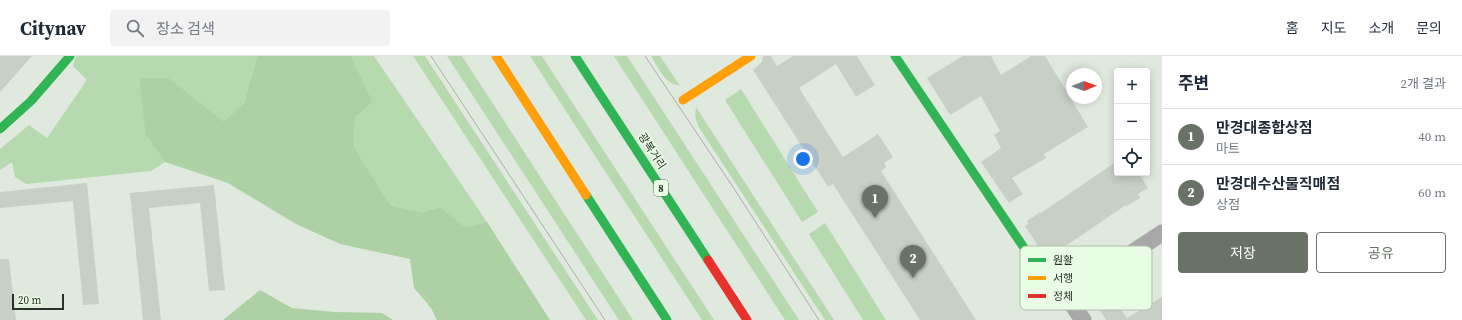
<!DOCTYPE html>
<html lang="ko">
<meta charset="utf-8">
<style>
body{margin:0;font-family:"Source Serif 4","Noto Sans KR",serif;background:#f2f2f3;color:#1f2937}
.controls{position:absolute;right:12px;top:12px;display:grid;overflow:hidden;border-radius:4px;box-shadow:0 2px 10px #0003}
.controls button{width:36px;height:36px;display:grid;place-items:center;padding:0;border:0;border-bottom:1px solid #e0e1e3;background:#fff;color:#1f2937;font:20px sans-serif}
.compass{position:absolute;left:1066px;top:12px;width:36px;height:36px;border-radius:50%;background:#fff;box-shadow:0 2px 10px #0003;rotate:89deg}
.scale{position:absolute;left:12px;bottom:10px;width:52px;box-sizing:border-box;padding-left:4px;border:2px solid #2a3128;border-top:0;font-size:11px;line-height:14px;white-space:nowrap;color:#2a3128;-webkit-text-stroke:3px #e9fce5;paint-order:stroke}
.you{position:absolute;left:803px;top:103px;width:14px;height:14px;margin:-10px;border:3px solid #fff;border-radius:50%;background:#1a73e8;box-shadow:0 0 0 6px #1a73e833}
.badge{display:grid;place-items:center;width:26px;height:26px;border-radius:50%;background:#6a7167;color:#fff;font-size:13px;font-weight:700}
.pin{position:absolute;translate:-50% -33px;filter:drop-shadow(0 1px 2px #0008)}
.pin::after{content:'';position:absolute;top:21px;width:14px;height:12px;background:inherit;clip-path:polygon(0 0,100% 0,50% 100%)}
.list{margin:0;padding:0;list-style:none}
h2{display:flex;justify-content:space-between;align-items:center;height:52px;margin:0;padding:0 16px;font-size:17px}
h2 small{font-size:13px;font-weight:400;color:#747a83}
.list li{display:grid;grid-template-columns:26px 1fr auto;gap:12px;align-items:center;box-sizing:border-box;height:56px;padding:0 16px;border-top:1px solid #e0e1e3}
.list b{display:block;font-size:15px;white-space:nowrap}
.list p{margin:0;font-size:13px;white-space:nowrap;color:#747a83}
.list em{font-size:13px;font-style:normal;color:#747a83}
.actions{display:flex;gap:8px;padding:12px 16px}
.actions a{flex:1;padding:9px 0;border:1px solid #6a7167;border-radius:4px;text-align:center;font-size:14px;color:#6a7167}
.actions .main{background:#6a7167;color:#fff}
.icon{flex:none;width:22px;height:22px;fill:none;stroke:currentColor;stroke-width:2;stroke-linecap:round;stroke-linejoin:round}
.map{position:relative;flex:none;width:1162px;height:264px;overflow:hidden}
header{display:flex;align-items:center;gap:24px;box-sizing:border-box;height:56px;padding:0 20px;background:#fff;border-bottom:1px solid #e0e1e3}
header strong{font-size:19px}
nav{display:flex;gap:22px;margin-inline-start:auto;font-size:14px}
.search{width:280px;height:36px;background:#f2f2f3;display:flex;align-items:center;gap:10px;box-sizing:border-box;padding:0 14px;border-radius:4px;color:#747a83;font-size:15px}
main{display:flex}
aside{flex:1;background:#fff}
.map>svg:first-child{display:block}
.green{fill:#b7d9af}
.forest{fill:#add1a4}
.building{fill:#c8d0c6}
.lines{fill:none;stroke-linecap:round;stroke-linejoin:round}
.street{stroke:#a8a8a8;stroke-width:17}
.fast{stroke:#30b455;stroke-width:9}
.slow{stroke:#ff9f0a;stroke-width:9}
.jam{stroke:#e5322d;stroke-width:9}
.tram{stroke:#aaaeaa;stroke-width:1}
.labels{text-anchor:middle;dominant-baseline:central;stroke-width:3.5;stroke-linejoin:round;paint-order:stroke}
.shield{fill:#e9fce5;stroke:#636e61;stroke-width:1}
.shield-label{font-size:10px;font-weight:bold;fill:#2a3128}
.street-label{font-size:11px;fill:#2a3128;stroke:#e9fce5}
.key{fill:#e9fce5;stroke:#b0bfac;stroke-width:1}
.key-label{font-size:11px;fill:#2a3128}
</style>
<header>
<strong>Citynav</strong>
<div class="search"><svg class="icon" aria-label="search" viewBox="0 0 24 24"><circle cx="10" cy="10" r="6"/><path d="M15 15l6 6"/></svg>장소 검색</div>
<nav><a>홈</a><a>지도</a><a>소개</a><a>문의</a></nav>
</header>
<main>
<div class="map">
<svg width="1162" height="264" viewBox="0 0 1162 264">
<rect width="100%" height="100%" fill="#e0e9dd"/>
<g class="green">
<path d="M 76,0 L 257,0 L 244,47 L 224,67 L 169,22 L 146,80 L 165,106 L 151,115 L 26,128 L 15,121 L 12,106 L 0,114 L 0,93 L 29,69 L 47,82 L 87,24 L 73,10 Z"/>
<path d="M 351,0 L 374,0 L 487,166 L 466,173 L 440,151 L 424,156 L 391,150 L 354,91 L 355,61 L 373,46 Z"/>
<path d="M 413,0 L 425,0 L 598,264 L 586,264 Z"/>
<path d="M 447,0 L 462,0 L 633,264 L 619,264 Z"/>
<path d="M 530,0 L 542,0 L 714,264 L 702,264 Z"/>
<path d="M 614,0 L 627,0 L 799,264 L 785,264 Z"/>
<path d="M 651,0 L 660,0 L 680,30 C 664,27 659,13 651,0 Z"/>
<path d="M 741,33 L 818,156 L 802,166 L 725,44 Z"/>
<path d="M 696,51 L 834,264 L 825,264 L 698,70 L 695,60 Z"/>
<path d="M 825,167 L 886,264 L 863,264 L 809,178 Z"/>
</g>
<g class="forest">
<path d="M 257,0 L 351,0 L 373,46 L 355,61 L 354,91 L 391,150 L 424,156 L 440,151 L 466,172 L 487,166 L 550,264 L 437,264 L 431,252 L 414,232 L 410,203 L 340,188 L 296,168 L 228,127 L 165,106 L 146,80 L 139,22 L 169,22 L 224,66 L 244,47 Z"/>
<path d="M 260,234 L 292,252 L 334,256 L 382,257 L 393,264 L 223,264 Z"/>
</g>
<g class="building">
<path d="M 0,0 L 32,0 L 0,36 Z"/>
<path d="M 763,0 L 771,0 L 777,10 L 793,0 L 857,0 L 875,29 L 856,41 L 836,8 L 799,32 L 843,101 L 878,78 L 893,101 L 884,107 L 886,111 L 881,115 L 976,264 L 920,264 L 833,128 L 828,131 L 753,14 L 762,6 Z"/>
<path d="M 963,0 L 991,0 L 1001,19 L 1031,0 L 1045,0 L 1088,71 L 1044,98 L 1046,102 L 1012,122 L 1023,138 L 1009,147 L 981,106 L 1001,92 L 994,79 L 1000,75 L 981,40 L 950,59 L 927,22 Z"/>
<path d="M 1117,105 L 1117,117 L 1138,117 L 1148,132 L 1138,138 L 1140,142 L 1127,150 L 1126,149 L 1064,191 L 1065,193 L 1052,202 L 1050,199 L 1046,202 L 1025,170 L 1028,168 L 1027,165 L 1040,156 L 1041,157 Z"/>
<path d="M 87,127 L 99,248 L 83,249 L 73,145 L 0,152 L 0,136 Z"/>
<path d="M 214,129 L 225,234 L 209,235 L 200,147 L 149,152 L 161,264 L 143,264 L 130,137 Z"/>
<path d="M 0,203 L 9,203 L 16,264 L 0,264 Z"/>
<path d="M 1109,237 L 1127,262 L 1162,241 L 1162,264 L 1106,264 L 1095,247 Z"/>
</g>
<g class="lines">
<path class="street" d="M 1083,264 L 1068,242 L 1085,228 L 1162,177"/>
<g class="fast">
<path d="M 575,0 L 708,204"/>
<path d="M 895,0 L 1041,217 L 1068,242"/>
<path d="M 0,73 L 31,45 L 70,0"/>
<path d="M 586,139 L 667,264"/>
</g>
<g class="slow">
<path d="M 496,0 L 586,139"/>
<path d="M 683,44 L 751,0"/>
</g>
<path class="jam" d="M 708,204 L 747,264"/>
<g class="tram">
<path d="M 431,0 L 605,264"/>
<path d="M 645,0 L 731,128 L 819,264"/>
</g>
</g>
<g class="labels">
<rect class="shield" x="654" y="124" width="14" height="16" rx="3"/>
<g class="shield-label">
<text x="661" y="132">8</text>
</g>
<g class="street-label">
<text transform="translate(652 95) rotate(57)">광복거리</text>
</g>
</g>
<rect x="1020" y="190" width="132" height="64" rx="6" class="key"/>
<rect x="1028" y="202" width="18" height="4" fill="#30b455"/>
<rect x="1028" y="220" width="18" height="4" fill="#ff9f0a"/>
<rect x="1028" y="238" width="18" height="4" fill="#e5322d"/>
<g class="key-label">
<text x="1053" y="208">원활</text>
<text x="1053" y="226">서행</text>
<text x="1053" y="244">정체</text>
</g>
</svg>
<div class="controls">
<button>+</button>
<button>−</button>
<button><svg class="icon" aria-label="locate" viewBox="0 0 24 24"><circle cx="12" cy="12" r="6"/><path d="M12 2v4M12 18v4M2 12h4M18 12h4"/></svg></button>
</div>
<svg class="compass" viewBox="-18 -18 36 36"><path d="M0-13l5 13h-10z" fill="#e53935"/><path d="M0 13l5-13h-10z" fill="#747a83"/></svg>
<div class="scale">20 m</div>
<div class="you"></div>
<div class="pin badge" style="left:875px;top:162px">1</div>
<div class="pin badge" style="left:913px;top:222px">2</div>
</div>
<aside>
<h2>주변<small>2개 결과</small></h2>
<ul class="list">
<li><span class="badge">1</span><div><b>만경대종합상점</b><p>마트</p></div><em>40 m</em></li>
<li><span class="badge">2</span><div><b>만경대수산물직매점</b><p>상점</p></div><em>60 m</em></li>
</ul>
<div class="actions"><a class="main">저장</a><a>공유</a></div>
</aside>
</main>
